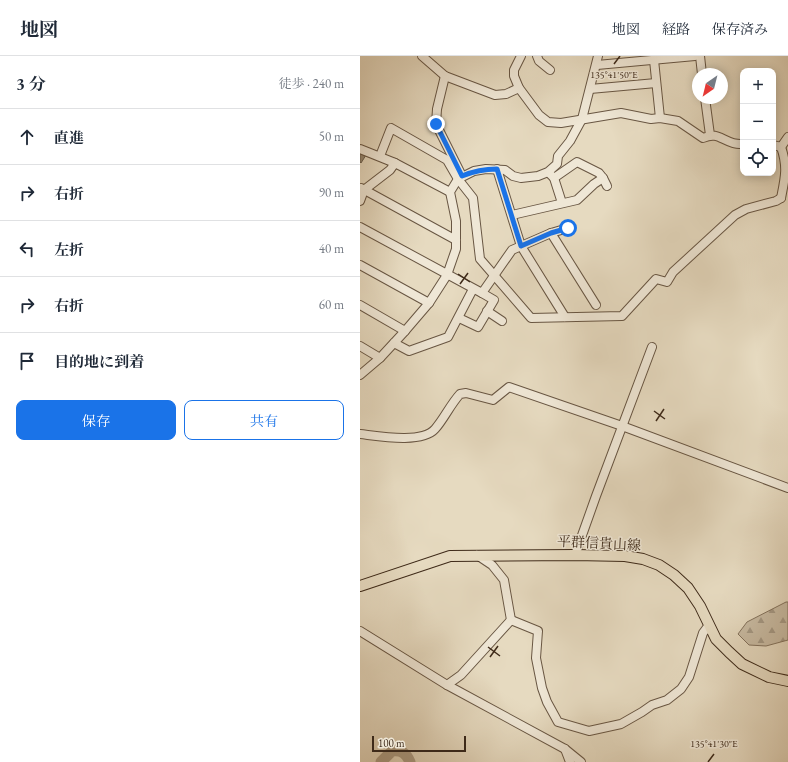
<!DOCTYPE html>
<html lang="ja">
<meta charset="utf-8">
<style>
body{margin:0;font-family:"EB Garamond","Noto Serif JP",serif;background:#f2f2f3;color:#1f2937}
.controls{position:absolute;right:12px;top:12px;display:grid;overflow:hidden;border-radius:8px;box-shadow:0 2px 10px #0003}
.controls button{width:36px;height:36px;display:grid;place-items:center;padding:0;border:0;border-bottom:1px solid #e0e1e3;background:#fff;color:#1f2937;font:20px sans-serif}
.compass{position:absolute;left:332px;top:12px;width:36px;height:36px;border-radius:50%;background:#fff;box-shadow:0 2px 10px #0003;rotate:215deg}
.scale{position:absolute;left:12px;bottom:10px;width:94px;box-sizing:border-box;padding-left:4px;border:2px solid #3e2a19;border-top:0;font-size:11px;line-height:14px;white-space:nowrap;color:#3e2a19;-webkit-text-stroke:3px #efe7d6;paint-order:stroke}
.stop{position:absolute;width:12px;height:12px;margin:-9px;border:3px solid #1a73e8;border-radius:50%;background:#fff}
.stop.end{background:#1a73e8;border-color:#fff;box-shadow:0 1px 4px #0008}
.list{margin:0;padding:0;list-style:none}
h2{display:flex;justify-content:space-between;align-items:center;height:52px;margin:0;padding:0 16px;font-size:17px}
h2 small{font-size:13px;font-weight:400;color:#747a83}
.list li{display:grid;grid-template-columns:26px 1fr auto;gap:12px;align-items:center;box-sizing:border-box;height:56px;padding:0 16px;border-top:1px solid #e0e1e3}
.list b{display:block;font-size:15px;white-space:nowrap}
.list em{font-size:13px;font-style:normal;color:#747a83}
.actions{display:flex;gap:8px;padding:12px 16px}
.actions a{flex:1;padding:9px 0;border:1px solid #1a73e8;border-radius:8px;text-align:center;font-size:14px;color:#1a73e8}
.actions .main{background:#1a73e8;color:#fff}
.icon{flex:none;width:22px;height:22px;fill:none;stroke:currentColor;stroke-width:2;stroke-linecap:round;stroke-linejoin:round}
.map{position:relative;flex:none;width:428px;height:706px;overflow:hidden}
header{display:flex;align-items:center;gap:24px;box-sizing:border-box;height:56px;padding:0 20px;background:#fff;border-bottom:1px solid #e0e1e3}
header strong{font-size:19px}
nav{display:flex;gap:22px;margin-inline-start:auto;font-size:14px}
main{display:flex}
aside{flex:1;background:#fff}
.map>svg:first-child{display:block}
.forest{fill:url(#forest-firs);stroke:#84735e}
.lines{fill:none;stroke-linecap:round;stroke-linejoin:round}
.river{stroke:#ad9e87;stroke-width:11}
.building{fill:#958670;stroke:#685e4e}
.minor-casing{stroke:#685643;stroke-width:10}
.major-casing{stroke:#3e2a19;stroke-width:12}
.minor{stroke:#efe7d6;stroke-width:8}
.major{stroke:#e6dac0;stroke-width:10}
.route{stroke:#1a73e8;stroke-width:5}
.ticks{fill:none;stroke:#3e2a19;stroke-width:1.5}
.labels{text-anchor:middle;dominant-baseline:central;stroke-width:3;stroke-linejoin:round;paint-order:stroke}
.street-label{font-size:14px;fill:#3e2a19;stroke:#efe7d6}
.ticks-label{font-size:10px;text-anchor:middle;fill:#3e2a19;stroke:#efe7d6;stroke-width:3;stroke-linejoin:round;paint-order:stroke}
</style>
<header>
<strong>地図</strong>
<nav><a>地図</a><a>経路</a><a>保存済み</a></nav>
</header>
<main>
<aside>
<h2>3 分<small>徒歩 · 240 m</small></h2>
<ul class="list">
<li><svg class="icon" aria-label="ahead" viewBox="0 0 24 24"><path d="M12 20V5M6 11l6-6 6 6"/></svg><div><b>直進</b></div><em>50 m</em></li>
<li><svg class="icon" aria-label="right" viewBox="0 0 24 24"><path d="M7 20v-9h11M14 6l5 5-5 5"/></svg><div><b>右折</b></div><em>90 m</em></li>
<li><svg class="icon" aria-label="left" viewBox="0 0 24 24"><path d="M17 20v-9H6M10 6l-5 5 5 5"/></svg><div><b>左折</b></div><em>40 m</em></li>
<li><svg class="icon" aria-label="right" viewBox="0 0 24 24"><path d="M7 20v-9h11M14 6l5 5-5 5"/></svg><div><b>右折</b></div><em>60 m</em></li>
<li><svg class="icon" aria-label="arrive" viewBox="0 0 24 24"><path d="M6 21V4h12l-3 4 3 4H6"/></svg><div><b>目的地に到着</b></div></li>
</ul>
<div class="actions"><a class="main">保存</a><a>共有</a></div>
</aside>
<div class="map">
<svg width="428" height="706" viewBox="0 0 428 706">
<defs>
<pattern id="forest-firs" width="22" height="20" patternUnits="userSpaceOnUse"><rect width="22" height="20" fill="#c9bca4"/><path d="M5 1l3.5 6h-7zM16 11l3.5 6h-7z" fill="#a59985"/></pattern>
</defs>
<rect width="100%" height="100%" fill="#e6dac0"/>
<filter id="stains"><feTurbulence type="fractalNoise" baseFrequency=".005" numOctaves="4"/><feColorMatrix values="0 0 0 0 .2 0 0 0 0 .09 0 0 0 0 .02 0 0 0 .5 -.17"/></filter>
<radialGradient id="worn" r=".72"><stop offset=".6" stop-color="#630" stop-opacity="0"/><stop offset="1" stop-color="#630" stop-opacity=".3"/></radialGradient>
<path class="forest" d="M 426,546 L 428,546 L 428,584 L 406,590 L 389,589 L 378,578 L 387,566 Z"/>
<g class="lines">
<path class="river" d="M 21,706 L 32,695 C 42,694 46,697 50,706"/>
</g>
<path class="building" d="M 0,96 L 6,99 L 1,107 L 0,106 Z"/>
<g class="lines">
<g class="minor-casing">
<g id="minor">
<path d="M 62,0 L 85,20 L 135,39 L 146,38 L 159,32"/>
<path d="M 161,0 L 154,14 L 154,20 L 159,32 L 179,59 L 188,66 L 201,67 L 261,57 L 291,63 L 300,62 L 318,65 L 343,82 C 357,76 360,83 373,87 C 376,88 380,88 383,88"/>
<path d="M 177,0 L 179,5 L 190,14"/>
<path d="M 340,0 L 342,18"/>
<path d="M 294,4 L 300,62"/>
<path d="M 237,9 L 335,0"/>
<path d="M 85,20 L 77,53 L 76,68 L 102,120"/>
<path d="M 230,33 L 296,27"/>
<path d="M 345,42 L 350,79"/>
<path d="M 413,89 L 421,91"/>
<path d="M 421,91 C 428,111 425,122 421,142"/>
<path d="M 421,91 L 428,81"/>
<path d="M 0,93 L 35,107"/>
<path d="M 20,100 L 31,72 L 87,104 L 98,123 L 113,142 L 120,203 L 171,262 L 262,260 L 296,223 L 307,226 L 313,216 L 375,159 L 386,153 L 416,145 L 421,142"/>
<path d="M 137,113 L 161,190 L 205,261"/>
<path d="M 190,118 L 194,122 L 202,147"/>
<path d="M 243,122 L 247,130"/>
<path d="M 1,132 L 96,184"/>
<path d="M 0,145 L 4,134 L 30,114 L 35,107 L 90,136"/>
<path d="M 152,159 L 217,144 L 234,128 L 243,122 L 239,117 L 217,106 L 194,122"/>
<path d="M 0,171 L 122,237 L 152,194 L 191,177 L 208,172"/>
<path d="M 191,177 L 236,249"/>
<path d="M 0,209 L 69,247"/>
<path d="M 0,249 L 45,275"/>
<path d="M 127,255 L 142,265"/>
<path d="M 99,262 L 118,271 L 134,244 L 122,237"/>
<path d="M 34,287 L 49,295 L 88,281 L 113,233"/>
<path d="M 0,290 L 20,302"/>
<path d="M 0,319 L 20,302 L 45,275 L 69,247 L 87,219 L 96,193 L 96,165 L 90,136 L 98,123 L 114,115 L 126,113 L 145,114 L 153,120 L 161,122 L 178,120 L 188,116 L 197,108 L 198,100 L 210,85 L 222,63 L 238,0"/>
<path d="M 0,378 C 18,380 62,388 75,373 C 84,363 90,349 100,338 L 106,337 L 133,344 L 149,331 L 262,370 L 428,432"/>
<path d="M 117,499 L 132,509 L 144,524 L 151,564"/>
<path d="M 215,499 L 236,440 L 292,291"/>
<path d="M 151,564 L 178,575 L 176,602 L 182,632 L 187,646 L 198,666 L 229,675 L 261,668 L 282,656 L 292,649 L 307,644 L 321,633 L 329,621 L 343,577 L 349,569"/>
<path d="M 0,575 L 87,629 L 205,693 L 221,706"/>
<path d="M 87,629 L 101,619 L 151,564"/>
<path d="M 205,693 L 210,706"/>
</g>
</g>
<g class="major-casing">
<path id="major" d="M 0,530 L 90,500 L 215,499 L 265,500 L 283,503 L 299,509 L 314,519 L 328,532 L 340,550 L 356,583 L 369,596 L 382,608 L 409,621 L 428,625"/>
</g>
<use href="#minor" class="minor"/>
<use href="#major" class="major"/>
</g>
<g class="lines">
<path class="route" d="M 76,68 L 102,120 C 114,115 124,113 137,113 L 161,190 L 191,177 L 208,172"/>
</g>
<path class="ticks" d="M 254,8 L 260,0M 98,218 L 110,226M 100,228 L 108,217M 294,355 L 305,363M 296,365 L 304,353M 128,591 L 140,600M 130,601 L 138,590M 348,706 L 354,698"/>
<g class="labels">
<g class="street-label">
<text transform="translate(239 487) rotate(3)">平群信貴山線</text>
</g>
</g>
<g class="ticks-label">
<text x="254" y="22">135°41'50"E</text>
<text x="354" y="691">135°41'30"E</text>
</g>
<rect width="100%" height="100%" filter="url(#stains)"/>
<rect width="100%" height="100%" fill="url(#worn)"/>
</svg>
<div class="controls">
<button>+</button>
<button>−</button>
<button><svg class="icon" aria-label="locate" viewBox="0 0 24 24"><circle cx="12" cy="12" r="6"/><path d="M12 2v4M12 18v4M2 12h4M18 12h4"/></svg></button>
</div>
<svg class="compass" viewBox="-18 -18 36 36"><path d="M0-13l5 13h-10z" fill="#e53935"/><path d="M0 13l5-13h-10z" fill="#747a83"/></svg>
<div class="scale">100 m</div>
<div class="stop" style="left:208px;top:172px"></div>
<div class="stop end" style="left:76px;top:68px"></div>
</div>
</main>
